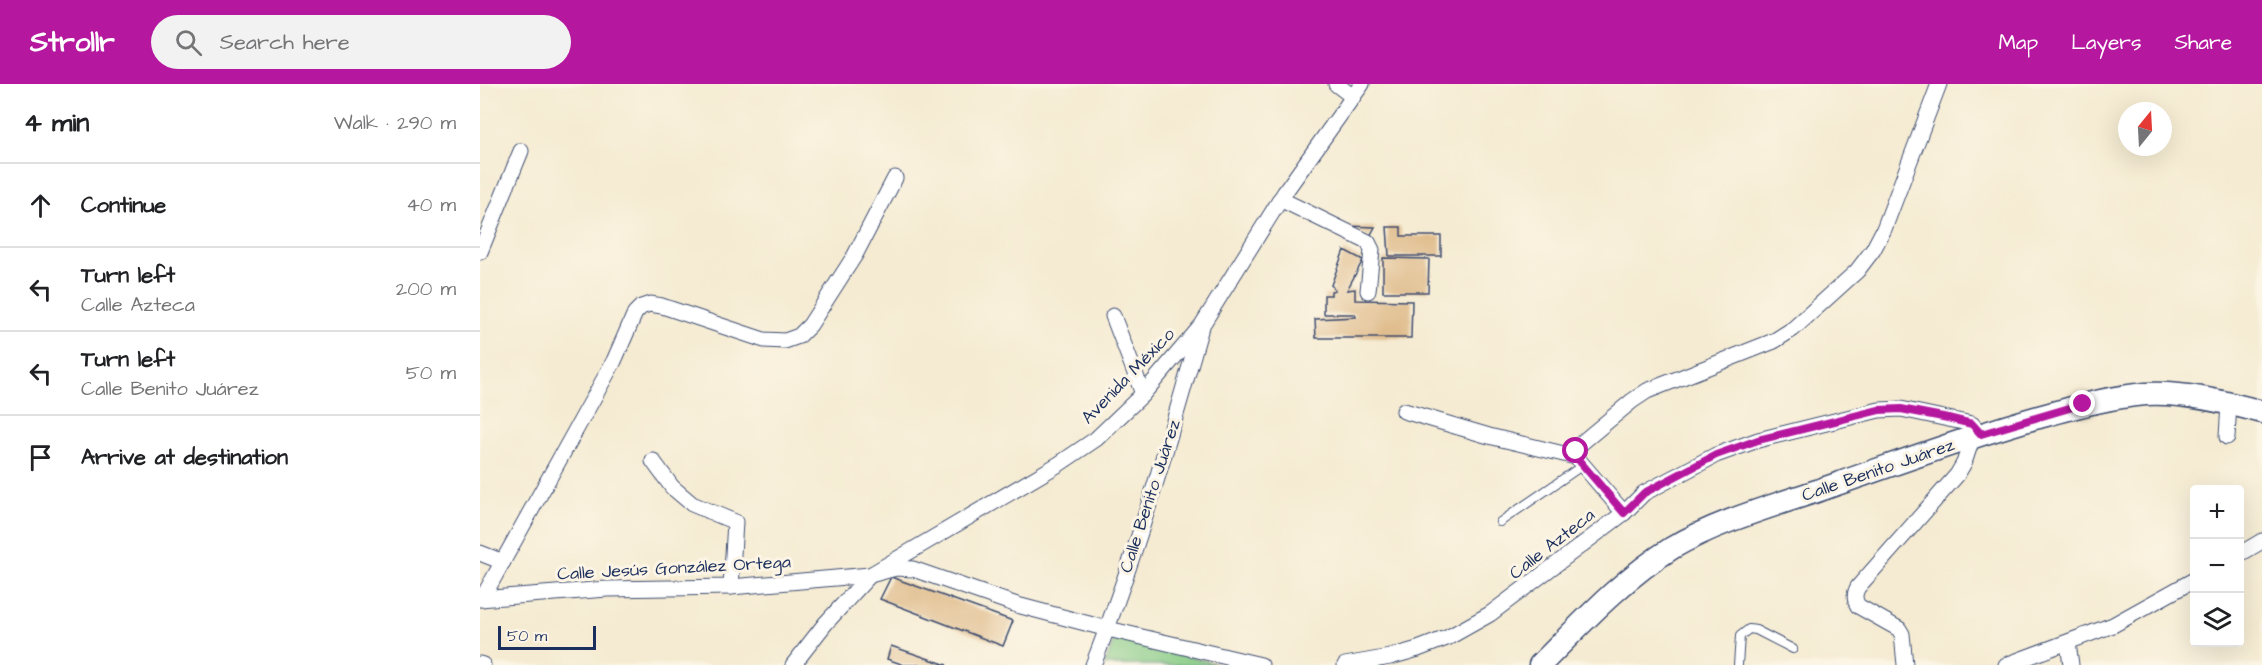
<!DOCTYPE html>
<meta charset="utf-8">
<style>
body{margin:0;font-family:"Architects Daughter",sans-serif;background:#f2f2f2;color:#202124}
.controls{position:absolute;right:18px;bottom:18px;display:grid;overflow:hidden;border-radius:6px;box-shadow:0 6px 24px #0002}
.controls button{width:54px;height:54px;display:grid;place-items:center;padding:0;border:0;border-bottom:2px solid #e0e0e0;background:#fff;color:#202124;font:30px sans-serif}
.compass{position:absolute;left:1638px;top:18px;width:54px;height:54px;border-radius:50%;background:#fff;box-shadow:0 6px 24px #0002;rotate:18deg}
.scale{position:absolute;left:18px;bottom:15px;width:98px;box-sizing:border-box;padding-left:6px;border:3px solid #1b2f5e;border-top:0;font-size:16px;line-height:21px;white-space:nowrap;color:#1b2f5e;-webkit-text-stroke:4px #fcf5e5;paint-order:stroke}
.stop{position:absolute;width:18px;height:18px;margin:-14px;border:4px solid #b5179e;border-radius:50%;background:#fff}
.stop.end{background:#b5179e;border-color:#fff;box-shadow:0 2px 6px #0008}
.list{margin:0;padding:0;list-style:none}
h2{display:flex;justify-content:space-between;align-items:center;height:78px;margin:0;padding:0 24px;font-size:26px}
h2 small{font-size:20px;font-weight:400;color:#757577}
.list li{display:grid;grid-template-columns:39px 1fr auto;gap:18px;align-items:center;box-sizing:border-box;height:84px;padding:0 24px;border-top:2px solid #e0e0e0}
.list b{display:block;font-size:22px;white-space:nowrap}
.list p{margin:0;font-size:20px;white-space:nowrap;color:#757577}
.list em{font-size:20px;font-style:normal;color:#757577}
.icon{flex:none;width:33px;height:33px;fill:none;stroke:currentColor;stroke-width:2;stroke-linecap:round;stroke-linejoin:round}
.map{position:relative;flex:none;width:1782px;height:581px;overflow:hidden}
header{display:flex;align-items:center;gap:36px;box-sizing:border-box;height:84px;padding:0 30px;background:#b5179e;color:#fff}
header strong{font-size:28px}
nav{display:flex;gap:33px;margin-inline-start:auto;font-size:21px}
.search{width:420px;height:54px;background:#f2f2f2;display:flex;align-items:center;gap:15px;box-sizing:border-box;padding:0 21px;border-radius:33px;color:#757577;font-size:22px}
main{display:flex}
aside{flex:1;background:#fff}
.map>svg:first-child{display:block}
.green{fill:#85cb85;stroke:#507d72;stroke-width:1.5}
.building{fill:#e0bd8e}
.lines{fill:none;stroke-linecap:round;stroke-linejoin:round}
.lane-casing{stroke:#3c4b6f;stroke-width:10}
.street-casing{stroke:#3c4b6f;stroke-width:17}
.secondary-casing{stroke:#3c4b6f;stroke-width:25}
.lane{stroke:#fff;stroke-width:8}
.street{stroke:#fff;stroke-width:15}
.secondary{stroke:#fff;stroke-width:22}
.route{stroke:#b5179e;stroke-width:8}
.labels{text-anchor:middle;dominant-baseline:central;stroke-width:6;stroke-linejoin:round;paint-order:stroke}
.street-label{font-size:18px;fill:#1b2f5e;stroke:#fcf5e5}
</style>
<header>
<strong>Strollr</strong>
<div class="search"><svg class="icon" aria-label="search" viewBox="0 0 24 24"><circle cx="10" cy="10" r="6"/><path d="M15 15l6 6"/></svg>Search here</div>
<nav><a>Map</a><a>Layers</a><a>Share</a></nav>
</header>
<main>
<aside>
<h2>4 min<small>Walk · 290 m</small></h2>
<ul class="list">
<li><svg class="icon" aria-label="ahead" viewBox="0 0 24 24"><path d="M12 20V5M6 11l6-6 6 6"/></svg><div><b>Continue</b></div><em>40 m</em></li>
<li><svg class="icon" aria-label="left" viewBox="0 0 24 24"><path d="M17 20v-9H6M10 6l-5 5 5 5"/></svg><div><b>Turn left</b><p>Calle Azteca</p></div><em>200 m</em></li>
<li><svg class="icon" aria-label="left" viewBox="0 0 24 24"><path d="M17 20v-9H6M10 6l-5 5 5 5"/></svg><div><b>Turn left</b><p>Calle Benito Juárez</p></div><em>50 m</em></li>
<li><svg class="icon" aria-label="arrive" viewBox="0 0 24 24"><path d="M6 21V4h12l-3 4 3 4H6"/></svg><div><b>Arrive at destination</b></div></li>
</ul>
</aside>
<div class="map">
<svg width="1782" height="581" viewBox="0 0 1782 581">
<rect width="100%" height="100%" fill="#fcf5e5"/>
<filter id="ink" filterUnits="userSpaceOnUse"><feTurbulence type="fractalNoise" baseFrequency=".0167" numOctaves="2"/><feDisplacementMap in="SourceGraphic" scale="12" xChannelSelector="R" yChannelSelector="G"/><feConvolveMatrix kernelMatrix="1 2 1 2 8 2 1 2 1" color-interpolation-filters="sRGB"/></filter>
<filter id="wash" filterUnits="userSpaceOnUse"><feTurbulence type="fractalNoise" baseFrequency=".008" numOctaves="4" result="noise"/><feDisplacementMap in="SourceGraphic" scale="24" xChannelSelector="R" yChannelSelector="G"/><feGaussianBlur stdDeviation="1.35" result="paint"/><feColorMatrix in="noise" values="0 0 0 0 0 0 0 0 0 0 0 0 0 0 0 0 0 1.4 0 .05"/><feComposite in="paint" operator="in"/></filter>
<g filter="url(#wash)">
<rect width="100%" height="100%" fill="#f5ebd2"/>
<path class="green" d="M 635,553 L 742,581 L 625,581 Z"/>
<g id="blocks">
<g class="building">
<path d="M 868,142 L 895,143 L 889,154 Z"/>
<path d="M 907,143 L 921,143 L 921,152 L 961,152 L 961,172 L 909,172 Z"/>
<path d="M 864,166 L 883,176 L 867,206 L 875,205 L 875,216 L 932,217 L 931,254 L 836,254 L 835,235 L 876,233 L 875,230 L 844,230 L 844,211 L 851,211 L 851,207 L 855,206 L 851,201 Z"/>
<path d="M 903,174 L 949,175 L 948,208 L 903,208 Z"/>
<path d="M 411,493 L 533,537 L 523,562 L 400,515 Z"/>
<path d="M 411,562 L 467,581 L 424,581 L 407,575 Z"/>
</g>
</g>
</g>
<g filter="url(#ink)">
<use href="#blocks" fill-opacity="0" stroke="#3c4b6f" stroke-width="1.5"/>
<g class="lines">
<g class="lane-casing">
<g id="lane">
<path d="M 1020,438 L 1103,381"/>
<path d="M 1258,581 L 1260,552 L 1269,545 L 1276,546 L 1313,565"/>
</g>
</g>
<g class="street-casing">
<g id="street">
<path d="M 856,0 L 873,13"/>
<path d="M 800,115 L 888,158 L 892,166 L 888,207"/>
<path d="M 0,168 L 41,67"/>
<path d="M 633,232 L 663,310"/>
<path d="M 924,327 L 1009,352 L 1096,373"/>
<path d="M 1747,353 L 1749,319"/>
<path d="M 173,377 L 192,403 L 212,420 L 255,438 L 251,503"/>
<path d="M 1144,429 L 1096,373 L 1099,361 L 1152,317 L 1167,307 L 1294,257 L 1313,245 L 1377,187 L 1393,166 L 1404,145 L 1459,0"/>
<path d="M 0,469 L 23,478"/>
<path d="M 1760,470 L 1782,457"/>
<path d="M 0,515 L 127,505 L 251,503 L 390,491 L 416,484 L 433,485 L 537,521 L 628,545 L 781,581"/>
<path d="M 2,515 L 134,277 L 155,229 L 161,223 L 170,220 L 182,222 L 284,256 L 305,257 L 319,252 L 330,241 L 375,171 L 415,94"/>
<path d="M 1588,559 L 1591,581"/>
<path d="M 0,580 L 3,581"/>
<path d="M 313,581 L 345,540 L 390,491 L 579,380 L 616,355 L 663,310 L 722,241 L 805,108 L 882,0"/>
<path d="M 613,581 C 656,472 688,359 720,247"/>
<path d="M 865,581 L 910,573 L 938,565 L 969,553 L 1010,530 L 1144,429 L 1164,409 L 1236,371 L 1278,356 L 1399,326 L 1421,325 L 1492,340 L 1501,350"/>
<path d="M 1425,581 L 1422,550 L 1419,545 L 1378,522 C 1374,515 1374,510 1378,503 L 1477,391 L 1484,379 L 1493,352"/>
<path d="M 1526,581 L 1633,541 L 1714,496"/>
</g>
</g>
<g class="secondary-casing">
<path id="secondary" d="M 1060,581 C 1102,539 1142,495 1192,464 C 1241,435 1304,419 1357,400 C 1423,377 1488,353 1555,334 C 1592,324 1628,313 1666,310 C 1704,308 1746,318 1782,328"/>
</g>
<use href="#lane" class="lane"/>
<use href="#street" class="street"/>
<use href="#secondary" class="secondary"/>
</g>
</g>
<g class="lines" filter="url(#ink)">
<path class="route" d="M 1096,367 L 1096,373 L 1144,429 L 1164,409 L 1236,371 L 1278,356 L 1399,326 L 1421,325 L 1468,334 L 1492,340 L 1501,350 L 1603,320"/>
</g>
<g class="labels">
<g class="street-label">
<text transform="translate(648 292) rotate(-46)">Avenida México</text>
<text transform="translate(1398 386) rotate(-19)">Calle Benito Juárez</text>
<text transform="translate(670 412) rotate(-72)">Calle Benito Juárez</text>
<text transform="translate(1072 460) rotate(-38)">Calle Azteca</text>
<text transform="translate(194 484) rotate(-3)">Calle Jesús González Ortega</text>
</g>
</g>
</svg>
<div class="controls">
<button>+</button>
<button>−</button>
<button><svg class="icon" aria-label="layers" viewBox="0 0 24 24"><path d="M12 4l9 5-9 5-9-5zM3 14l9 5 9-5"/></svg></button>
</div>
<svg class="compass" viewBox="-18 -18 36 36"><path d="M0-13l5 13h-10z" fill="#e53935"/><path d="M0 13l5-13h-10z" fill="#757577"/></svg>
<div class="scale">50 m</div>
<div class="stop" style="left:1096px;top:367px"></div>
<div class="stop end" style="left:1603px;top:320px"></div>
</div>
</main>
